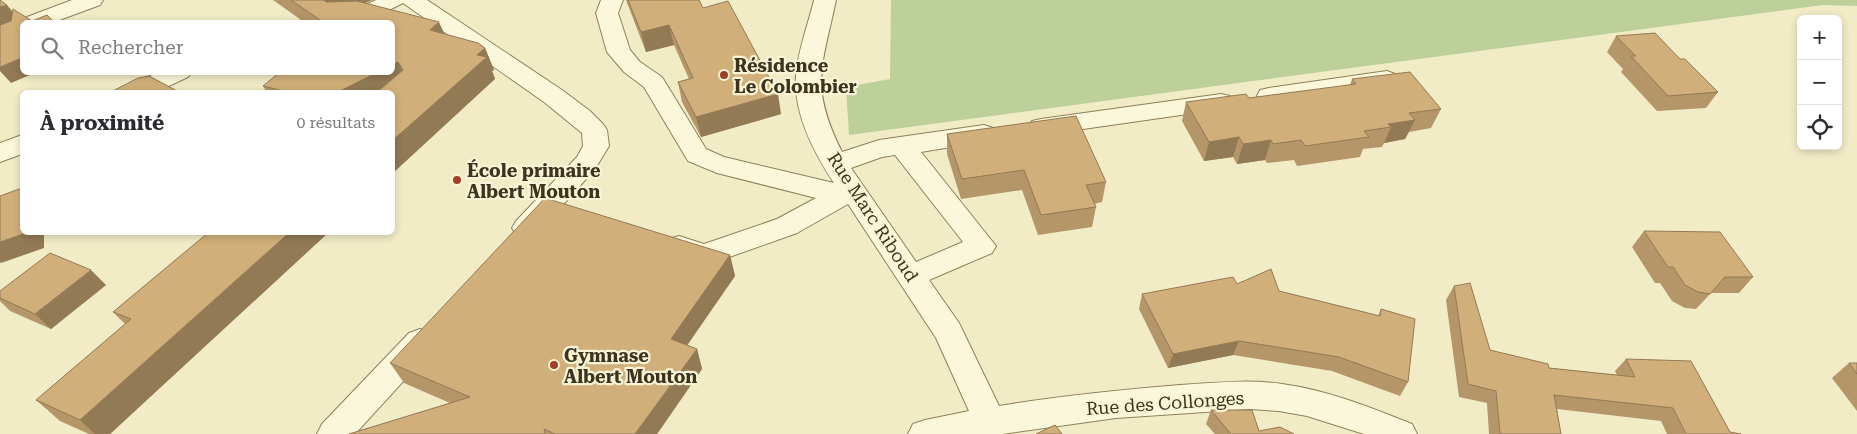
<!DOCTYPE html>
<html lang="fr">
<meta charset="utf-8">
<style>
body{margin:0;font-family:"Roboto Serif",serif;background:#f2f2f3;color:#2b2b33}
.controls{position:absolute;right:15px;top:15px;display:grid;overflow:hidden;border-radius:8px;box-shadow:0 2px 8px #0003}
.controls button{width:45px;height:45px;display:grid;place-items:center;padding:0;border:0;border-bottom:1px solid #e1e1e2;background:#fff;color:#2b2b33;font:25px sans-serif}
.list{margin:0;padding:0;list-style:none}
h2{display:flex;justify-content:space-between;align-items:center;height:65px;margin:0;padding:0 20px;font-size:21px}
h2 small{font-size:16px;font-weight:400;color:#7c7c81}
.icon{flex:none;width:28px;height:28px;fill:none;stroke:currentColor;stroke-width:2;stroke-linecap:round;stroke-linejoin:round}
.map{position:relative;flex:none;width:1857px;height:434px;overflow:hidden}
.search{position:absolute;background:#fff;box-shadow:0 2px 8px #0003;left:20px;top:20px;width:375px;height:55px;display:flex;align-items:center;gap:12px;box-sizing:border-box;padding:0 18px;border-radius:8px;color:#7c7c81;font-size:19px}
.panel{position:absolute;background:#fff;box-shadow:0 2px 8px #0003;left:20px;top:90px;width:375px;height:145px;border-radius:8px}
.map>svg:first-child{display:block}
.green{fill:#bed099}
.lines{fill:none;stroke-linecap:round;stroke-linejoin:round}
.minor-casing{stroke:#8d805a;stroke-width:2}
.minor{fill:#fbf7da;fill-rule:evenodd}
.wall{fill:#b49669}
.shaded-wall{fill:#927a55}
.building{fill:#d1af7a;stroke:#927a55}
.poi-dot{fill:#a03e27;stroke:#f8f5d6;stroke-width:2}
.labels{text-anchor:middle;dominant-baseline:central;stroke-width:4.5;stroke-linejoin:round;paint-order:stroke}
.poi-label{font-size:18px;font-weight:bold;fill:#3d331f;stroke:#f8f5d6;text-anchor:start}
.street-label{font-size:18px;fill:#3d331f;stroke:#f8f5d6}
</style>
<div class="map">
<svg width="1857" height="434" viewBox="0 0 1857 434">
<rect width="100%" height="100%" fill="#f1ecc6"/>
<path class="green" d="M 891,0 L 1857,0 L 1857,6 L 1823,5 L 849,135 L 846,87 L 890,79 Z"/>
<g class="lines">
<g class="minor-casing">
<g id="minor">
<path d="M 72,0 L 103,0 L 100,5 L 54,22 L 24,22 L 27,17 Z"/>
<path d="M 376,0 L 427,0 L 562,90 L 590,111 L 603,124 L 607,130 L 609,146 L 595,169 L 536,235 L 526,238 L 516,235 L 512,228 L 516,221 L 577,157 L 583,146 L 582,133 L 544,102 L 403,3 L 365,22 L 337,22 L 340,17 Z"/>
<path d="M 601,0 L 623,0 L 618,13 L 630,50 L 640,62 L 662,77 L 706,149 L 724,157 L 834,183 C 814,153 793,113 796,75 C 798,50 808,25 814,0 L 836,0 C 822,67 809,86 842,152 L 879,140 L 984,125 L 993,128 L 997,134 L 993,140 L 921,152 L 996,246 L 992,253 L 929,280 L 959,323 L 999,406 C 1059,396 1119,390 1180,385 C 1214,383 1248,379 1282,384 C 1327,390 1370,407 1412,424 L 1417,434 L 1364,434 L 1307,416 L 1279,411 L 1250,409 L 1116,418 L 1002,434 L 908,434 L 913,424 L 925,420 L 969,411 L 936,338 L 848,204 L 797,233 L 704,266 L 669,255 L 665,247 L 669,239 L 679,236 L 704,244 L 777,219 L 816,198 L 717,173 L 688,161 L 644,87 L 624,72 L 607,52 L 596,13 ZM 895,155 L 963,242 L 916,262 L 851,168 L 882,157 Z"/>
<path d="M 1387,71 L 1395,74 L 1399,79 L 1395,84 L 1269,104 L 1260,102 L 1257,96 L 1260,90 L 1269,88 Z"/>
<path d="M 159,72 L 192,72 L 188,77 L 156,92 L 124,92 L 127,86 Z"/>
<path d="M 1221,94 L 1230,96 L 1233,102 L 1230,108 L 1041,135 L 1032,133 L 1028,127 L 1032,121 L 1041,119 Z"/>
<path d="M 22,135 L 22,154 L 0,162 L 0,143 Z"/>
<path d="M 420,329 L 431,333 L 435,342 L 431,351 L 355,434 L 317,434 L 322,424 L 409,333 Z"/>
</g>
</g>
<use href="#minor" class="minor"/>
</g>
<g class="wall">
<path d="M 273,0 L 372,0 L 365,3 L 444,34 L 485,48 L 494,70 L 492,71 L 495,79 L 392,92 L 267,92 L 263,86 L 392,22 L 304,22 Z"/>
<path d="M 626,0 L 699,0 L 703,8 L 781,114 L 701,137 L 682,102 L 678,82 L 689,79 L 674,45 L 646,52 Z"/>
<path d="M 1616,36 L 1680,59 L 1718,92 L 1706,108 L 1657,111 L 1621,72 L 1623,69 L 1607,52 Z"/>
<path d="M 1352,79 L 1441,109 L 1431,128 L 1409,132 L 1405,139 L 1384,143 L 1382,147 L 1363,149 L 1360,157 L 1297,166 L 1294,160 L 1267,163 L 1265,160 L 1237,164 L 1233,157 L 1204,161 L 1182,121 L 1186,102 L 1249,98 L 1350,85 Z"/>
<path d="M 947,134 L 1106,182 L 1102,202 L 1094,204 L 1096,207 L 1092,227 L 1038,235 L 1022,190 L 961,199 L 947,154 Z"/>
<path d="M 1644,231 L 1753,277 L 1739,293 L 1711,293 L 1696,309 L 1685,308 L 1672,301 L 1660,283 L 1655,283 L 1632,247 Z"/>
<path d="M 209,232 L 329,232 L 110,434 L 89,434 L 60,421 L 36,400 L 125,324 L 113,312 Z"/>
<path d="M 730,255 L 735,276 L 687,345 L 697,349 L 702,369 L 657,434 L 349,434 L 450,403 L 404,383 L 390,363 Z"/>
<path d="M 1237,284 L 1279,291 L 1378,316 L 1381,309 L 1408,382 L 1400,396 L 1332,371 L 1233,355 L 1168,368 L 1139,309 L 1142,294 Z"/>
<path d="M 106,285 L 51,329 L 10,311 L 0,301 L 0,291 Z"/>
<path d="M 1454,286 L 1490,350 L 1549,368 L 1617,375 L 1615,371 L 1626,359 L 1730,432 L 1741,434 L 1667,434 L 1661,421 L 1557,409 L 1561,434 L 1489,434 L 1487,403 L 1459,397 L 1446,300 Z"/>
<path d="M 1849,363 L 1857,363 L 1857,411 L 1832,378 Z"/>
<path d="M 1211,410 L 1259,431 L 1294,434 L 1215,434 L 1206,424 Z"/>
</g>
<g class="shaded-wall">
<path d="M 324,0 L 372,0 L 339,15 L 324,1 Z"/>
<path d="M 7,5 L 19,20 L 0,26 L 0,7 Z"/>
<path d="M 439,22 L 449,44 L 430,30 Z"/>
<path d="M 669,25 L 674,45 L 646,52 L 641,32 Z"/>
<path d="M 485,48 L 494,70 L 492,71 L 495,79 L 392,174 L 392,141 L 477,55 Z"/>
<path d="M 22,58 L 22,72 L 37,72 L 11,83 L 0,71 L 0,67 Z"/>
<path d="M 398,62 L 408,84 L 392,93 L 338,92 L 378,72 L 392,72 L 392,65 Z"/>
<path d="M 778,94 L 781,114 L 701,137 L 696,117 Z"/>
<path d="M 1415,120 L 1405,139 L 1384,143 L 1391,127 L 1388,124 Z"/>
<path d="M 1239,137 L 1233,157 L 1204,161 L 1209,142 Z"/>
<path d="M 1271,140 L 1265,160 L 1237,164 L 1243,144 Z"/>
<path d="M 29,232 L 44,232 L 44,248 L 1,263 L 0,262 L 0,242 Z"/>
<path d="M 290,232 L 329,232 L 110,434 L 95,434 L 80,420 Z"/>
<path d="M 730,255 L 735,276 L 677,360 L 671,339 Z"/>
<path d="M 91,270 L 106,285 L 51,329 L 35,314 Z"/>
<path d="M 1239,341 L 1233,355 L 1168,368 L 1173,354 Z"/>
<path d="M 697,349 L 702,369 L 657,434 L 635,434 Z"/>
</g>
<g class="building">
<path d="M 0,0 L 7,5 L 0,7 Z"/>
<path d="M 291,0 L 324,0 L 326,2 L 357,1 L 439,22 L 430,30 L 478,43 L 485,48 L 477,55 L 487,57 L 392,141 L 392,92 L 377,92 L 403,70 L 398,62 L 392,65 L 392,22 L 323,22 Z"/>
<path d="M 628,0 L 699,0 L 703,8 L 728,1 L 778,94 L 696,117 L 678,82 L 693,78 L 669,25 L 641,32 Z"/>
<path d="M 13,9 L 32,21 L 47,15 L 54,22 L 22,22 L 22,58 L 0,67 L 0,25 L 11,21 Z"/>
<path d="M 1655,33 L 1680,59 L 1685,59 L 1718,92 L 1668,96 L 1631,56 L 1636,56 L 1616,36 Z"/>
<path d="M 280,72 L 378,72 L 338,92 L 287,92 L 263,86 Z"/>
<path d="M 1410,72 L 1441,109 L 1409,113 L 1415,120 L 1388,124 L 1391,127 L 1364,131 L 1369,137 L 1305,146 L 1301,140 L 1273,144 L 1271,140 L 1243,144 L 1239,137 L 1209,142 L 1186,102 L 1246,94 L 1249,98 L 1356,84 L 1352,79 Z"/>
<path d="M 149,76 L 179,92 L 111,92 L 138,78 Z"/>
<path d="M 1076,116 L 1106,182 L 1086,185 L 1096,207 L 1041,215 L 1024,170 L 962,179 L 947,134 Z"/>
<path d="M 22,188 L 22,232 L 29,232 L 0,242 L 0,196 Z"/>
<path d="M 545,198 L 730,255 L 671,339 L 697,349 L 635,434 L 555,434 L 544,429 L 545,434 L 349,434 L 470,397 L 390,363 Z"/>
<path d="M 1644,231 L 1720,232 L 1753,277 L 1725,277 L 1710,294 L 1698,292 L 1685,285 L 1673,267 L 1668,267 Z"/>
<path d="M 209,232 L 290,232 L 80,420 L 36,400 L 131,319 L 113,312 Z"/>
<path d="M 50,253 L 91,270 L 35,314 L 0,298 L 0,291 Z"/>
<path d="M 1271,269 L 1279,291 L 1380,316 L 1381,309 L 1415,319 L 1408,382 L 1339,357 L 1239,341 L 1173,354 L 1142,294 L 1233,277 L 1237,284 Z"/>
<path d="M 1470,283 L 1490,350 L 1548,364 L 1549,368 L 1635,377 L 1626,359 L 1691,361 L 1730,432 L 1741,434 L 1686,434 L 1673,408 L 1554,395 L 1561,434 L 1503,434 L 1500,433 L 1496,391 L 1468,384 L 1454,286 Z"/>
<path d="M 1849,363 L 1857,363 L 1857,374 Z"/>
<path d="M 1211,410 L 1252,410 L 1259,431 L 1280,427 L 1294,434 L 1231,434 Z"/>
<path d="M 1055,425 L 1062,434 L 1036,434 Z"/>
</g>
<g class="poi-dot">
<circle cx="724" cy="75" r="5"/>
<circle cx="457" cy="180" r="5"/>
<circle cx="554" cy="365" r="5"/>
</g>
<g class="labels">
<g class="poi-label">
<text x="734" y="65">Résidence<tspan x="734" dy="21">Le Colombier</tspan></text>
<text x="467" y="170">École primaire<tspan x="467" dy="21">Albert Mouton</tspan></text>
<text x="564" y="355">Gymnase<tspan x="564" dy="21">Albert Mouton</tspan></text>
</g>
<g class="street-label">
<text transform="translate(873 217) rotate(57)">Rue Marc Riboud</text>
<text transform="translate(1165 403) rotate(-4)">Rue des Collonges</text>
</g>
</g>
</svg>
<div class="controls">
<button>+</button>
<button>−</button>
<button><svg class="icon" aria-label="locate" viewBox="0 0 24 24"><circle cx="12" cy="12" r="6"/><path d="M12 2v4M12 18v4M2 12h4M18 12h4"/></svg></button>
</div>
<div class="search"><svg class="icon" aria-label="search" viewBox="0 0 24 24"><circle cx="10" cy="10" r="6"/><path d="M15 15l6 6"/></svg>Rechercher</div>
<section class="panel">
<h2>À proximité<small>0 résultats</small></h2>
<ul class="list">
</ul>
</section>
</div>
